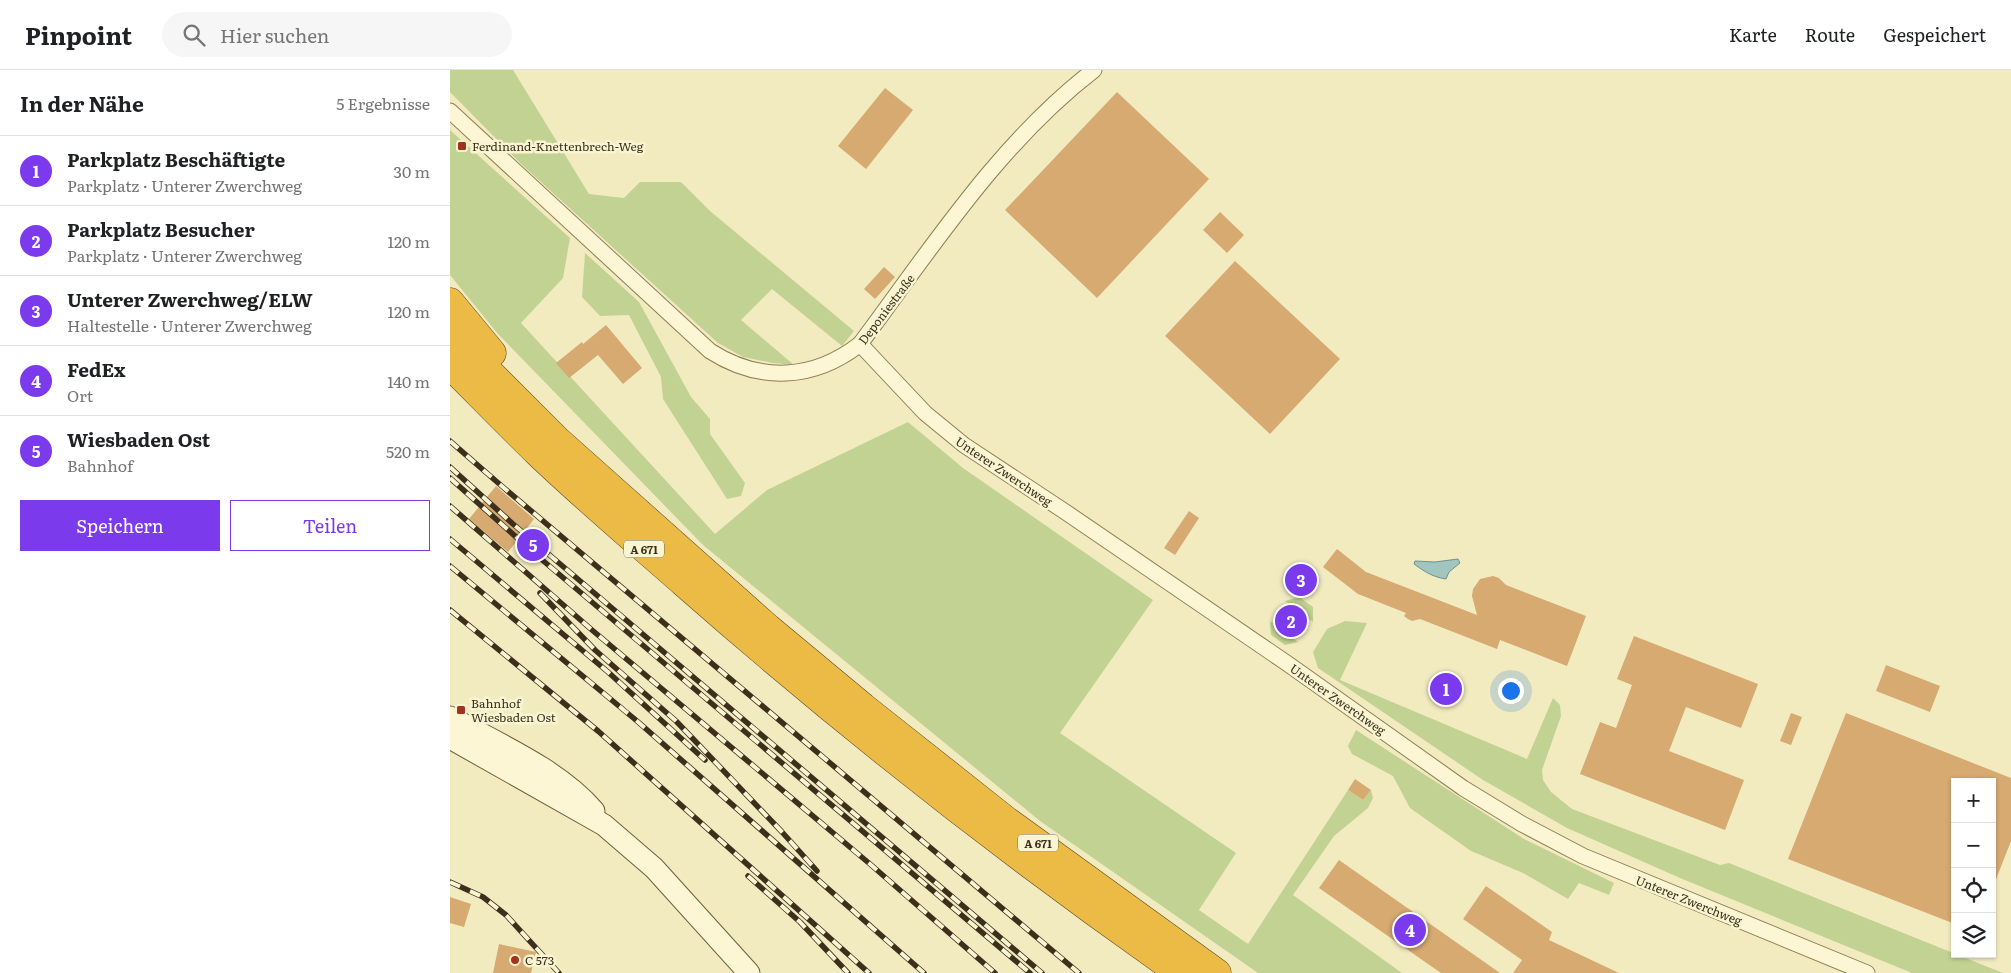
<!DOCTYPE html>
<html lang="de">
<meta charset="utf-8">
<style>
body{margin:0;font-family:Literata,serif;background:#f6f6f6;color:#202124}
.controls{position:absolute;right:15px;bottom:15px;display:grid;overflow:hidden;border-radius:0px;box-shadow:0 1px 4px #0004}
.controls button{width:45px;height:45px;display:grid;place-items:center;padding:0;border:0;border-bottom:1px solid #e0e0e0;background:#fff;color:#202124;font:25px sans-serif}
.you{position:absolute;left:1060px;top:620px;width:18px;height:18px;margin:-12px;border:4px solid #fff;border-radius:50%;background:#1a73e8;box-shadow:0 0 0 8px #1a73e833}
.badge{display:grid;place-items:center;width:32px;height:32px;border-radius:50%;background:#7c3aed;color:#fff;font-size:16px;font-weight:700}
.pin{position:absolute;translate:-50% -50%;border:2px solid #fff;box-shadow:0 1px 5px #0006}
.list{margin:0;padding:0;list-style:none}
h2{display:flex;justify-content:space-between;align-items:center;height:65px;margin:0;padding:0 20px;font-size:21px}
h2 small{font-size:16px;font-weight:400;color:#757577}
.list li{display:grid;grid-template-columns:32px 1fr auto;gap:15px;align-items:center;box-sizing:border-box;height:70px;padding:0 20px;border-top:1px solid #e0e0e0}
.list b{display:block;font-size:19px;white-space:nowrap}
.list p{margin:0;font-size:16px;white-space:nowrap;color:#757577}
.list em{font-size:16px;font-style:normal;color:#757577}
.actions{display:flex;gap:10px;padding:15px 20px}
.actions a{flex:1;padding:11px 0;border:1px solid #7c3aed;border-radius:0px;text-align:center;font-size:18px;color:#7c3aed}
.actions .main{background:#7c3aed;color:#fff}
.icon{flex:none;width:28px;height:28px;fill:none;stroke:currentColor;stroke-width:2;stroke-linecap:round;stroke-linejoin:round}
.map{position:relative;flex:none;width:1561px;height:903px;overflow:hidden}
header{display:flex;align-items:center;gap:30px;box-sizing:border-box;height:70px;padding:0 25px;background:#fff;border-bottom:1px solid #e0e0e0}
header strong{font-size:24px}
nav{display:flex;gap:28px;margin-inline-start:auto;font-size:18px}
.search{width:350px;height:45px;background:#f6f6f6;display:flex;align-items:center;gap:12px;box-sizing:border-box;padding:0 18px;border-radius:28px;color:#757577;font-size:19px}
main{display:flex}
aside{flex:1;background:#fff}
.map>svg:first-child{display:block}
.green{fill:#c2d292}
.water{fill:#a3c5c0;stroke:#699490}
.building{fill:#d6aa71}
.lines{fill:none;stroke-linecap:round;stroke-linejoin:round}
.minor-casing{stroke:#8f7c55;stroke-width:17}
.secondary-casing{stroke:#705d39;stroke-width:23}
.motorway-casing{stroke:#5c482a;stroke-width:29}
.minor{stroke:#fdf6d4;stroke-width:15}
.secondary{stroke:#fdf6d4;stroke-width:21}
.motorway{stroke:#ecbb46;stroke-width:28}
.rail-casing{stroke:#3c301c;stroke-width:5.5}
.rail{stroke:#f9f4d1;stroke-width:4;stroke-dasharray:11;stroke-linecap:butt}
.poi-dot{fill:#a5311e;stroke:#f9f4d1;stroke-width:2}
.labels{text-anchor:middle;dominant-baseline:central;stroke-width:5;stroke-linejoin:round;paint-order:stroke}
.shield{fill:#f9f4d1;stroke:#756b52;stroke-width:1}
.shield-label{font-size:11px;font-weight:bold;fill:#3c301c}
.poi-label{font-size:12px;fill:#3c301c;stroke:#f9f4d1;text-anchor:start}
.street-label{font-size:12px;fill:#3c301c;stroke:#f9f4d1}
</style>
<header>
<strong>Pinpoint</strong>
<div class="search"><svg class="icon" aria-label="search" viewBox="0 0 24 24"><circle cx="10" cy="10" r="6"/><path d="M15 15l6 6"/></svg>Hier suchen</div>
<nav><a>Karte</a><a>Route</a><a>Gespeichert</a></nav>
</header>
<main>
<aside>
<h2>In der Nähe<small>5 Ergebnisse</small></h2>
<ul class="list">
<li><span class="badge">1</span><div><b>Parkplatz Beschäftigte</b><p>Parkplatz · Unterer Zwerchweg</p></div><em>30 m</em></li>
<li><span class="badge">2</span><div><b>Parkplatz Besucher</b><p>Parkplatz · Unterer Zwerchweg</p></div><em>120 m</em></li>
<li><span class="badge">3</span><div><b>Unterer Zwerchweg/ELW</b><p>Haltestelle · Unterer Zwerchweg</p></div><em>120 m</em></li>
<li><span class="badge">4</span><div><b>FedEx</b><p>Ort</p></div><em>140 m</em></li>
<li><span class="badge">5</span><div><b>Wiesbaden Ost</b><p>Bahnhof</p></div><em>520 m</em></li>
</ul>
<div class="actions"><a class="main">Speichern</a><a>Teilen</a></div>
</aside>
<div class="map">
<svg width="1561" height="903" viewBox="0 0 1561 903">
<rect width="100%" height="100%" fill="#f3ebc0"/>
<g class="green">
<path d="M 0,0 L 63,0 L 139,124 L 174,128 L 190,112 L 231,112 L 260,141 L 404,261 L 392,276 L 322,219 L 291,250 L 344,295 L 323,293 L 293,287 L 268,273 L 70,93 L 0,22 Z"/>
<path d="M 0,60 L 120,168 L 113,208 L 71,253 L 265,464 L 317,420 L 458,352 L 513,398 L 703,530 L 610,663 L 786,783 L 749,840 L 798,874 L 898,720 L 913,730 L 921,720 L 923,728 L 918,738 L 884,766 L 843,825 L 952,903 L 808,903 L 590,751 L 253,475 L 48,264 L 0,205 Z"/>
<path d="M 135,183 L 189,232 L 241,327 L 260,349 L 260,364 L 295,413 L 291,426 L 277,429 L 213,329 L 211,307 L 179,245 L 150,246 L 132,227 Z"/>
<path d="M 849,527 L 863,537 L 863,552 L 835,531 Z"/>
<path d="M 820,551 L 848,572 L 835,575 L 821,565 Z"/>
<path d="M 895,551 L 917,553 L 890,610 L 1077,689 L 1103,628 L 1110,635 L 1111,646 L 1092,700 L 1093,710 L 1101,722 L 1122,739 L 1270,795 L 1279,793 L 1553,903 L 1462,903 L 1230,808 L 1117,758 L 1033,710 L 868,598 L 863,582 L 877,559 Z"/>
<path d="M 906,660 L 1074,769 L 1164,813 L 1159,825 L 1129,813 L 1118,829 L 1073,803 L 1021,781 L 960,738 L 943,706 L 902,684 L 898,676 Z"/>
</g>
<path class="water" d="M 1008,489 L 1010,493 L 999,502 L 996,509 C 983,507 975,502 964,494 L 965,491 L 985,492 Z"/>
<g class="building">
<path d="M 435,18 L 463,40 L 416,99 L 388,76 Z"/>
<path d="M 667,22 L 759,109 L 647,228 L 555,140 Z"/>
<path d="M 770,142 L 794,165 L 777,183 L 753,160 Z"/>
<path d="M 785,191 L 890,289 L 820,364 L 715,266 Z"/>
<path d="M 434,197 L 445,207 L 425,229 L 414,219 Z"/>
<path d="M 156,255 L 192,298 L 173,314 L 148,285 L 119,308 L 106,293 L 132,272 L 133,274 Z"/>
<path d="M 46,416 L 84,449 L 58,482 L 19,449 Z"/>
<path d="M 739,441 L 749,448 L 725,485 L 714,478 Z"/>
<path d="M 887,479 L 916,502 L 1027,545 L 1022,526 L 1023,519 L 1030,509 L 1043,506 L 1049,508 L 1056,515 L 1136,546 L 1117,596 L 1050,570 L 1047,579 L 970,549 L 962,551 L 958,549 L 954,546 L 956,543 L 908,524 L 873,497 Z"/>
<path d="M 1184,566 L 1308,614 L 1291,658 L 1236,637 L 1219,681 L 1294,710 L 1275,760 L 1130,704 L 1150,652 L 1166,658 L 1182,615 L 1167,609 Z"/>
<path d="M 1436,595 L 1490,616 L 1480,642 L 1426,621 Z"/>
<path d="M 1341,643 L 1352,647 L 1341,675 L 1330,671 Z"/>
<path d="M 1396,643 L 1561,708 L 1561,771 L 1543,817 L 1542,712 L 1505,712 L 1505,854 L 1338,789 Z"/>
<path d="M 905,709 L 921,720 L 913,730 L 898,720 Z"/>
<path d="M 889,790 L 1050,903 L 991,903 L 869,818 Z"/>
<path d="M 1036,816 L 1102,862 L 1099,870 L 1169,903 L 1063,903 L 1072,890 L 1013,849 Z"/>
<path d="M 0,827 L 21,834 L 14,857 L 0,853 Z"/>
<path d="M 49,874 L 86,882 L 81,903 L 43,903 Z"/>
</g>
<g class="lines">
<g class="minor-casing">
<g id="minor">
<path d="M 0,41 L 260,281 C 310,313 364,310 410,274 C 481,179 549,73 644,0"/>
<path d="M 410,274 L 475,343 L 514,375 L 614,441 L 838,594 L 1013,718 L 1072,754 L 1133,786 L 1417,903"/>
</g>
</g>
<g class="secondary-casing">
<g id="secondary">
<path d="M 0,647 C 48,674 108,699 144,741"/>
<path d="M 0,668 L 154,755 L 204,798 L 299,903"/>
</g>
</g>
<g class="motorway-casing">
<g id="motorway">
<path d="M 0,232 L 42,283"/>
<path d="M 0,263 L 107,370 L 318,558 L 413,637 L 557,751 L 767,903"/>
<path d="M 0,295 C 29,324 58,354 88,383 C 135,428 185,470 234,513 C 392,652 557,782 730,903"/>
</g>
</g>
<use href="#minor" class="minor"/>
<use href="#secondary" class="secondary"/>
<use href="#motorway" class="motorway"/>
<g class="rail-casing">
<g id="rail">
<path d="M 0,371 L 54,418 L 629,903"/>
<path d="M 0,397 L 63,454 L 592,903"/>
<path d="M 0,408 L 84,483 L 580,903"/>
<path d="M 0,436 L 142,560 L 420,794 L 545,903"/>
<path d="M 0,469 L 158,602 L 255,690"/>
<path d="M 0,496 L 187,651 L 474,903"/>
<path d="M 90,523 L 145,580 L 226,651 L 332,762 L 367,801"/>
<path d="M 0,540 L 148,661 L 419,903"/>
<path d="M 298,806 L 350,852 L 398,903"/>
<path d="M 0,812 L 33,827 L 56,845 L 109,903"/>
</g>
</g>
<use href="#rail" class="rail"/>
</g>
<g class="poi-dot">
<rect x="7" y="71" width="10" height="10" rx="2.5"/>
<rect x="6" y="635" width="10" height="10" rx="2.5"/>
<circle cx="65" cy="890" r="5"/>
</g>
<g class="labels">
<g class="shield">
<rect x="174" y="470.5" width="40" height="17" rx="4"/>
<rect x="568" y="764.5" width="40" height="17" rx="4"/>
</g>
<g class="shield-label">
<text x="194" y="479">A 671</text>
<text x="588" y="773">A 671</text>
</g>
<g class="poi-label">
<text x="22" y="76">Ferdinand-Knettenbrech-Weg</text>
<text x="21" y="633">Bahnhof<tspan x="21" dy="14">Wiesbaden Ost</tspan></text>
<text x="75" y="890">C 573</text>
</g>
<g class="street-label">
<text transform="translate(436 239) rotate(-53)">Deponiestraße</text>
<text transform="translate(554 401) rotate(34)">Unterer Zwerchweg</text>
<text transform="translate(888 629) rotate(35)">Unterer Zwerchweg</text>
<text transform="translate(1239 830) rotate(22)">Unterer Zwerchweg</text>
</g>
</g>
</svg>
<div class="controls">
<button>+</button>
<button>−</button>
<button><svg class="icon" aria-label="locate" viewBox="0 0 24 24"><circle cx="12" cy="12" r="6"/><path d="M12 2v4M12 18v4M2 12h4M18 12h4"/></svg></button>
<button><svg class="icon" aria-label="layers" viewBox="0 0 24 24"><path d="M12 4l9 5-9 5-9-5zM3 14l9 5 9-5"/></svg></button>
</div>
<div class="you"></div>
<div class="pin badge" style="left:996px;top:619px">1</div>
<div class="pin badge" style="left:841px;top:551px">2</div>
<div class="pin badge" style="left:851px;top:510px">3</div>
<div class="pin badge" style="left:960px;top:860px">4</div>
<div class="pin badge" style="left:83px;top:475px">5</div>
</div>
</main>
